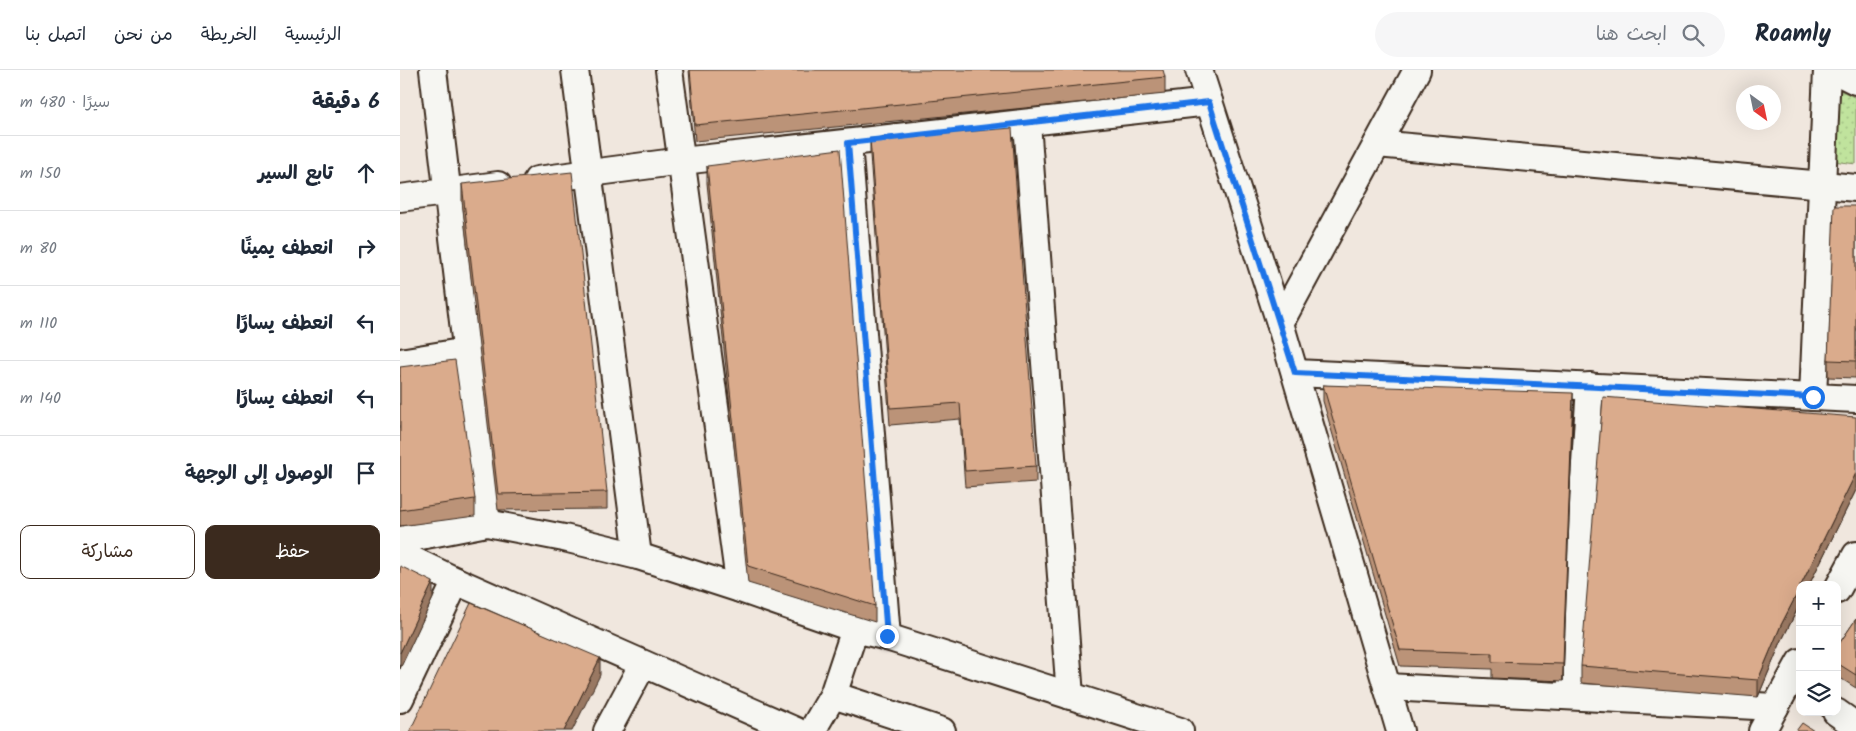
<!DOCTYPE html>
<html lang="ar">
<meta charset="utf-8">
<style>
body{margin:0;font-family:Kalam,"Playpen Sans Arabic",sans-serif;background:#f6f6f7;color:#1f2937;direction:rtl}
.controls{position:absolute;right:15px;bottom:15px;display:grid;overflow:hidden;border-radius:10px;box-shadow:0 5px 20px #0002}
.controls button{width:45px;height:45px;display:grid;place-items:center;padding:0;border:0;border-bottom:1px solid #e0e1e3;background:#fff;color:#1f2937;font:25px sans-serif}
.compass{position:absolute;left:1336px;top:15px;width:45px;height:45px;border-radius:50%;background:#fff;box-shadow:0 5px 20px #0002;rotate:147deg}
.stop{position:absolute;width:15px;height:15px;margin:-11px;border:4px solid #1a73e8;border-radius:50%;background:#fff}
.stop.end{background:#1a73e8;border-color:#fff;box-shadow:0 1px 5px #0008}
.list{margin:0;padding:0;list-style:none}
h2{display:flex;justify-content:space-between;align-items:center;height:65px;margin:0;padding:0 20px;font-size:21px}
h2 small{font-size:16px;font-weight:400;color:#747a83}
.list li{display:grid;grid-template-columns:32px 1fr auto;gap:15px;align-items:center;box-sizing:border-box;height:75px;padding:0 20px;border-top:1px solid #e0e1e3}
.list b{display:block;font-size:19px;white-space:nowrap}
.list em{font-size:16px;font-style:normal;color:#747a83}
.actions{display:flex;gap:10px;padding:15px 20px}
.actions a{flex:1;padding:11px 0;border:1px solid #3b2a1e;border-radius:10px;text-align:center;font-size:18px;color:#3b2a1e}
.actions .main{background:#3b2a1e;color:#fff}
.icon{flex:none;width:28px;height:28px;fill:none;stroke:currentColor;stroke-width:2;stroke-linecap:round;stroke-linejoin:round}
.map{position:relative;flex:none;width:1456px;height:661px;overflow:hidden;direction:ltr}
header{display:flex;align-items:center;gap:30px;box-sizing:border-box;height:70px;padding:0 25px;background:#fff;border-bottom:1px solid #e0e1e3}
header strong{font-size:24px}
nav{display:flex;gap:28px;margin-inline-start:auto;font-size:18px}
.search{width:350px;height:45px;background:#f6f6f7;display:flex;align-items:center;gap:12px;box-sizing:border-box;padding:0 18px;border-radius:28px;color:#747a83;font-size:19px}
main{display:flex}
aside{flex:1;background:#fff}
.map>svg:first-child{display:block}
.grass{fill:url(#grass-dots);stroke:#7e865e}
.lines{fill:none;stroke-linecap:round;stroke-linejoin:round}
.minor-casing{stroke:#3b2a1e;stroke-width:30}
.minor{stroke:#f6f6f2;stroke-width:26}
.wall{fill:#bb9378;stroke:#3b2a1e}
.shaded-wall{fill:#997862;stroke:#3b2a1e}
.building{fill:#daab8c;stroke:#3b2a1e}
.route{stroke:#1a73e8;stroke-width:6}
</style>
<header>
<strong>Roamly</strong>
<div class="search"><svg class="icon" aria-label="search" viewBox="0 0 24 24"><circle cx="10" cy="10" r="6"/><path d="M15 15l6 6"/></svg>ابحث هنا</div>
<nav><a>الرئيسية</a><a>الخريطة</a><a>من نحن</a><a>اتصل بنا</a></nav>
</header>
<main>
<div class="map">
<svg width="1456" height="661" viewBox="0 0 1456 661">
<defs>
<pattern id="grass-dots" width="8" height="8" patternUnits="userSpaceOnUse" patternTransform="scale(1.25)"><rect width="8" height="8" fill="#c0e39d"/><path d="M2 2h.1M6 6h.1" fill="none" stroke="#a6c387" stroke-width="1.8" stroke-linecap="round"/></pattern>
</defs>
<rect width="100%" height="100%" fill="#f0e7de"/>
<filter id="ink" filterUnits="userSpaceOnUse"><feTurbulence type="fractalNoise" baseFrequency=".02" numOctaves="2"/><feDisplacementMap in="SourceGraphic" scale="10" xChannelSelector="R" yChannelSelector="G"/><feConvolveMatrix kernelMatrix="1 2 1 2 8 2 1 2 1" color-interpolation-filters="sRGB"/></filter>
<g filter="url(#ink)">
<path class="grass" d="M 1436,18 L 1456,28 L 1456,94 L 1433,91 Z"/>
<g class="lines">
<g class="minor-casing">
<g id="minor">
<path d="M 33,0 L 87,453"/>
<path d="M 175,0 L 238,486"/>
<path d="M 269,0 L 340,519"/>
<path d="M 799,0 L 880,253 L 1000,661"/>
<path d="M 1434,0 L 1456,11"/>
<path d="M 627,53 L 670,626"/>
<path d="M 448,73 L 487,567"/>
<path d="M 977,74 L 1456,118"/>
<path d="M 137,110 L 282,91 L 809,32"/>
<path d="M 0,128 L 98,115"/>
<path d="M 880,253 L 1017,0"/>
<path d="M 0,292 L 67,281"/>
<path d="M 895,303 L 1456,329"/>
<path d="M 1413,327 L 1427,0"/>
<path d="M 0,470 L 87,453 L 164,468 L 238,486 L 340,519 L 455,559 L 487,567 L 780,661"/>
<path d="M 0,484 L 56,511 L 396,661"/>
<path d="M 1437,520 L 1456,485"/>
<path d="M 987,617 L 1375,637"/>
<path d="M 433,625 L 542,661"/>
<path d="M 1170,626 L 1190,316"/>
<path d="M 0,629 L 56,511"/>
<path d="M 1436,642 L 1456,656"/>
<path d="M 207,661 L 243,594"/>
<path d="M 415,661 L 416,654 L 433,625 L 455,559"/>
<path d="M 1362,661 L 1400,592"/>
</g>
</g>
<use href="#minor" class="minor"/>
</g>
<g class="wall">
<path d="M 289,0 L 765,7 L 765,24 L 295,71 Z"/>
<path d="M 470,69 L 636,396 L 636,412 L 565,417 L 560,349 L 490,355 L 470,85 Z"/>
<path d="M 307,96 L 475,536 L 475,552 L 348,513 L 307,113 Z"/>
<path d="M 62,114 L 207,422 L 207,439 L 98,440 L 62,131 Z"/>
<path d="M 1456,136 L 1456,308 L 1428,307 L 1428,290 Z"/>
<path d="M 0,297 L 75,429 L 75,446 L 0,456 Z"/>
<path d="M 923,315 L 1173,340 L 1163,611 L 1092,608 L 1092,599 L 1000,596 L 923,331 Z"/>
<path d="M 1456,420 L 1409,515 L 1400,515 L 1400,534 L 1381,572 L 1358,627 L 1181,613 L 1181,596 Z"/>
<path d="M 1456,549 L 1456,618 L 1437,606 L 1437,577 Z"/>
</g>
<g class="shaded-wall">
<path d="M 1173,323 L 1173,340 L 1163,611 L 1163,594 Z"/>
<path d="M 1456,403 L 1456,420 L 1409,515 L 1401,515 Z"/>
<path d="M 33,512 L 33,528 L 0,599 L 0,583 Z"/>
<path d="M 1400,518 L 1400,534 L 1381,572 L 1358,627 L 1358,610 L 1381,555 Z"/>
<path d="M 200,588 L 200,605 L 172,661 L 164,661 Z"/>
</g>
<g class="building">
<path d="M 290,0 L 763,0 L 765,7 L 295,55 Z"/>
<path d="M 612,58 L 636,396 L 565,401 L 560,333 L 490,338 L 470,69 Z"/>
<path d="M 440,79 L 475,536 L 348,496 L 307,96 Z"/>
<path d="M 172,102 L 207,422 L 98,424 L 62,114 Z"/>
<path d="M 1434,136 L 1456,136 L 1456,291 L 1428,290 Z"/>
<path d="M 55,290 L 75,429 L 0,440 L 0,297 Z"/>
<path d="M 923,315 L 1173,323 L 1163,594 L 1092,592 L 1092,583 L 1000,580 Z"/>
<path d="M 1203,327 L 1456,347 L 1456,403 L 1401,515 L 1400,515 L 1400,518 L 1381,555 L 1358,610 L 1181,596 Z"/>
<path d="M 0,496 L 33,512 L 0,583 Z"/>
<path d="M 71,533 L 200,588 L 164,661 L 10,661 Z"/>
<path d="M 1456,549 L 1456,605 L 1437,593 L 1437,577 Z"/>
<path d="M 1402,653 L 1414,661 L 1396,661 Z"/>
</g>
</g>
<g class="lines" filter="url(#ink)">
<path class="route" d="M 487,566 L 448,73 L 809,32 L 895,303 L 1413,327"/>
</g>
</svg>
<div class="controls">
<button>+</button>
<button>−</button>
<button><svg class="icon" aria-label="layers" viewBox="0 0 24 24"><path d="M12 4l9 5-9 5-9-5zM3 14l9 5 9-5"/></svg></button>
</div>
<svg class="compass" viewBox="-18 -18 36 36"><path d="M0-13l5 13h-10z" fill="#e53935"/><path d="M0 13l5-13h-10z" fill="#747a83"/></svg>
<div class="stop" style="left:1413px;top:327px"></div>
<div class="stop end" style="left:487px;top:566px"></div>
</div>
<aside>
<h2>6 دقيقة<small>سيرًا · 480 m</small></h2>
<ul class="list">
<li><svg class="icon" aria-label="ahead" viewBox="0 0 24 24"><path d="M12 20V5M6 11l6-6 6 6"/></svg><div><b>تابع السير</b></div><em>150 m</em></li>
<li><svg class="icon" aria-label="right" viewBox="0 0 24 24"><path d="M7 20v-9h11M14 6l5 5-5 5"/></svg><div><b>انعطف يمينًا</b></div><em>80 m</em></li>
<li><svg class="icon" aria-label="left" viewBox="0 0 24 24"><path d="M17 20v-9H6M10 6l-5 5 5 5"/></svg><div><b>انعطف يسارًا</b></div><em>110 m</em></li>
<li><svg class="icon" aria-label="left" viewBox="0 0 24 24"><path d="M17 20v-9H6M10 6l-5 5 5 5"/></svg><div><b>انعطف يسارًا</b></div><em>140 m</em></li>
<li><svg class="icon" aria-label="arrive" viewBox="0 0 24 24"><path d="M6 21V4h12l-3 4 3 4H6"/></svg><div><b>الوصول إلى الوجهة</b></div></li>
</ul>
<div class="actions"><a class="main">حفظ</a><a>مشاركة</a></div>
</aside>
</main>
